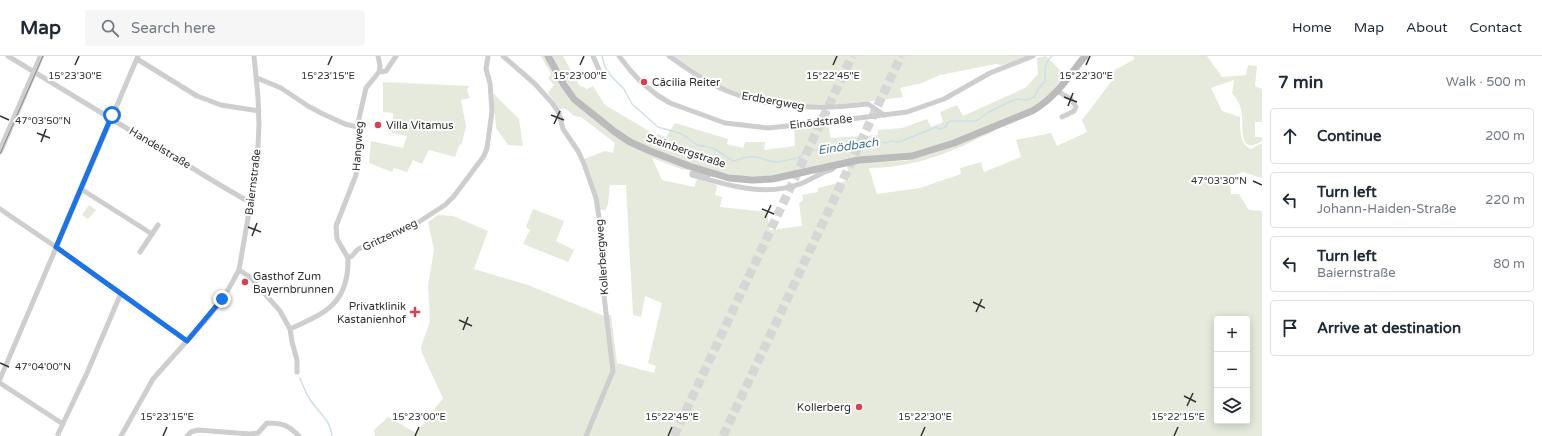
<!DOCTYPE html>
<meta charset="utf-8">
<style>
body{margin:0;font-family:"Varela Round",sans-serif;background:#f6f6f7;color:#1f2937}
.controls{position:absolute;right:12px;bottom:12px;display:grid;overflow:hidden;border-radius:4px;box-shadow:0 2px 10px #0003}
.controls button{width:36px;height:36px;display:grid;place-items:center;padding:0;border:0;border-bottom:1px solid #e0e1e3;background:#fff;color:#1f2937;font:20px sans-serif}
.stop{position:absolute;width:12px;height:12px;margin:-9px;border:3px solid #1a73e8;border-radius:50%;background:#fff}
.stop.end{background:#1a73e8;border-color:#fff;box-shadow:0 1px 4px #0008}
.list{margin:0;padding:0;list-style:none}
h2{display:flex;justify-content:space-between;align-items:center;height:52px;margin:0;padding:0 16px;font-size:17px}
h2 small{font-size:13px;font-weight:400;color:#747a83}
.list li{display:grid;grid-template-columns:26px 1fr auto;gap:12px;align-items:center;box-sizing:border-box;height:56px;margin:0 8px 8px;padding:0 8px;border:1px solid #e0e1e3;border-radius:4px}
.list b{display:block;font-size:15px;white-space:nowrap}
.list p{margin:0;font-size:13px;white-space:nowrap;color:#747a83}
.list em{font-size:13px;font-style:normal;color:#747a83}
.icon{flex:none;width:22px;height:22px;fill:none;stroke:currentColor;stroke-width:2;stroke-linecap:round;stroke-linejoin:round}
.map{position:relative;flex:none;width:1262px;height:380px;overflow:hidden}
header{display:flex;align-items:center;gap:24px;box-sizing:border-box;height:56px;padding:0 20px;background:#fff;border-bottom:1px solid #e0e1e3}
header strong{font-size:19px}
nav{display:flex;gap:22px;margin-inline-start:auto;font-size:14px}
.search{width:280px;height:36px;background:#f6f6f7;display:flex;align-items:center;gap:10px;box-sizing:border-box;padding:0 14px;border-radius:4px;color:#747a83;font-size:15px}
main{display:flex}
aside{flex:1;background:#fff}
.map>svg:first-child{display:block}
.green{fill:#e5eadd;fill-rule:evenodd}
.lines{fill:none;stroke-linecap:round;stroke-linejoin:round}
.stream{stroke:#cbe0e9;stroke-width:1.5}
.motorway-tunnel{stroke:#d6d6d6;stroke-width:9;stroke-dasharray:9 4.5;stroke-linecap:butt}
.minor{stroke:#cecece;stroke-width:5}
.tertiary{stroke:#cecece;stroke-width:6}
.secondary{stroke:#bbb;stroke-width:7}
.tram{stroke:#868686;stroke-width:1}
.route{stroke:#1a73e8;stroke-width:5}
.ticks{fill:none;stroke:#313131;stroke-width:1.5}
.poi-dot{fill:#dc3f54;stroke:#fff;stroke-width:1.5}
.labels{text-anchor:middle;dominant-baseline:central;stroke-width:4;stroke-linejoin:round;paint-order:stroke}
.poi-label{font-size:11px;fill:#313131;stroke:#fff;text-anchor:start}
.street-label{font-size:11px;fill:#313131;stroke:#fff}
.water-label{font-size:12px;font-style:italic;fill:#427690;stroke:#fff}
.ticks-label{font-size:10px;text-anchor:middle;fill:#313131;stroke:#fff;stroke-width:4;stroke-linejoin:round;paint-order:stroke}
</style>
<header>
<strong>Map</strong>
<div class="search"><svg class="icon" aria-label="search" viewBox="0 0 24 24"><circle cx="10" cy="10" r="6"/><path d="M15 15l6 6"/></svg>Search here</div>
<nav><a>Home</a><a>Map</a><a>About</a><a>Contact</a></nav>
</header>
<main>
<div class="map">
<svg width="1262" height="380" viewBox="0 0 1262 380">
<rect width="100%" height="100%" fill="#fff"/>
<g class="green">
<path d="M 541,0 L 545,0 L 564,34 L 616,79 L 701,116 L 681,113 L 652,102 L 662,124 L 694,131 L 697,123 L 717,129 L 715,139 L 722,141 L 720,151 L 767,156 L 770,174 L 802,170 L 799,147 L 803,144 L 802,139 L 818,136 L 818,132 L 849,124 L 847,109 L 867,106 L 905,105 L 931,98 L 996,73 C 992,77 983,80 977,83 C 943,100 908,112 869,112 L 877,138 L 920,132 L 961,118 L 960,112 L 981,106 L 984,116 L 1021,101 L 1016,84 L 1051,77 L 1057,90 L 1087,76 L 1082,64 L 1111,26 L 1111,16 L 1135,3 L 1133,0 L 1207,0 L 1222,21 L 1246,19 L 1248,9 L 1257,10 L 1255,30 L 1262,33 L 1262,66 L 1255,66 L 1255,81 L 1262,81 L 1262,85 C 1236,101 1245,68 1241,54 C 1240,47 1236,42 1232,37 L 1234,24 L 1211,32 L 1222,55 L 1240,61 C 1240,71 1239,88 1251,93 L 1262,87 L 1262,122 L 1243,116 L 1235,119 L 1235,128 L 1230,128 L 1231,138 L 1239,138 L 1249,154 L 1262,155 L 1262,380 L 375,380 L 374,374 L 388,361 L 416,377 L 443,342 L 422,297 L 421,291 L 430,265 L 428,229 L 434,194 L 428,166 L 438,159 L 453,160 L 488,175 L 474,213 L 528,229 L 604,260 L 611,259 L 617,307 L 654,317 L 656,310 L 648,307 L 662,247 L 645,240 L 641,261 L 633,259 L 626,129 L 610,129 L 608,148 L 605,155 L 599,153 L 584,103 L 605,95 L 613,97 L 615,87 L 581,61 L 574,60 L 565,52 L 560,53 L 548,37 L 554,29 L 548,22 L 551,18 ZM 1217,263 L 1247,263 L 1247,365 L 1217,365 Z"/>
<path d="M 551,0 L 563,0 L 579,29 L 587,33 L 593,30 L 605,49 L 649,75 L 647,80 L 655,83 L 657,78 L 666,81 L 675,67 L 728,83 L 727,88 L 743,92 L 745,86 L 765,86 L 764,94 L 795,90 L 794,71 L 828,68 L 831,82 L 878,79 L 878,74 L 902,72 L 927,63 L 931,71 L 943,66 L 940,56 L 957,49 L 963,60 L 1025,32 L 1038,18 L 1037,2 L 1046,0 L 1065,19 L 1051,36 L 1041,45 L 1030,52 L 965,80 L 930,92 L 909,97 L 852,102 L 797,116 L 775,120 L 739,120 L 714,115 L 667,99 L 634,85 L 617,74 L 574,38 Z"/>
<path d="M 673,0 L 1029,0 L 1002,9 L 996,8 L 940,19 L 922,27 L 900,32 L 903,41 C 846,49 788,56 733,36 C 713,28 690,12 673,0 Z"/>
<path d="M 383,26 L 469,30 L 467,35 L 470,42 L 461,44 L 466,70 L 462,87 L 459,90 L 455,101 L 429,94 L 422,108 L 413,104 L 407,116 L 394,112 L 392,116 L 369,107 L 371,85 L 403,92 L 407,80 L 392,77 L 393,57 L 383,56 Z"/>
<path d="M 493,37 L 519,63 L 523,90 L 508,89 L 496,72 Z"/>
<path d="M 89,149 L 96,154 L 88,163 L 82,159 Z"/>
<path d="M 533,153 L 564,165 L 556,185 L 574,194 L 568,206 L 523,188 L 530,174 L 526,171 Z"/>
</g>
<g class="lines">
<g class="stream">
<path d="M 602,0 L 605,11 L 611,20 L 624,33 L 632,48 L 658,71 L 682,78 L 697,89 L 713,92 L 733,105 C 740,103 748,100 754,101 C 762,101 770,107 778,106 C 781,105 797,103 799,101 C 804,98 808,95 815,94 C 821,92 827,95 833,94 C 850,90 869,82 886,87 L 891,85 L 899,86 L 936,71 L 939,73 L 946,71 L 947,67 L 951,65 L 976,65 L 989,56 L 1009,46 L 1017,43 L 1026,44 L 1035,41 L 1036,36 L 1045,25 C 1045,16 1044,7 1052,0"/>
<path d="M 300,322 C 303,330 306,338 311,345 C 320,358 330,363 332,380"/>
</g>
<g class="motorway-tunnel">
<path d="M 674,380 L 852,0"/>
<path d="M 723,380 L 901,0"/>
</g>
<g class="minor">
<path d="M 8,0 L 220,129 L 244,143 L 251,145"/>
<path d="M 503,0 L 535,28 L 553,48 L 559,57 L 563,73 L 578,95 L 584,108 L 596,142 L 604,194 L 604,240 L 613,315 L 586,380"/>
<path d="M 593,0 L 600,16"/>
<path d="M 619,0 L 630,14 L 641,26 L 657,39 L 670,47 L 725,67 L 768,72 L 827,66 L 907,56 L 944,43 L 990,17 L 1033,0"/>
<path d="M 669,0 C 689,14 711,30 735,38 C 764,49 800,52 831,51 C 843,51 855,49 868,48 L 884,59"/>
<path d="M 137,3 L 197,40 L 221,49 L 259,55"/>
<path d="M 379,16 L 386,15 L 396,0"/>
<path d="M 257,22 L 281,32 L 308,50 L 323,58 L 345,68 L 357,71"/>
<path d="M 1057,35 L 1071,43 L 1076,51 L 1074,55 L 1062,61"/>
<path d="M 710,118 L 709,119 L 692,117 L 692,119 C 726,129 765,141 800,128 C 811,124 821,116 833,113 L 834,111"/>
<path d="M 81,133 L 152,178"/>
<path d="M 0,153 L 56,191 L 187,285"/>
<path d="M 140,196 L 158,169"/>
<path d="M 348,202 L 352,200 L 357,194 L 365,189 L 395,178 L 414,169 L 445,149 L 454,140 L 484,100 L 487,92 L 492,55 L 490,27 L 486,13 L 488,0"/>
<path d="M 348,202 L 337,183 L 336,170 L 356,119 L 359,79 L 357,71 L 366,32 L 379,16 L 380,10 L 378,0"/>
<path d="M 239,214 L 250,221 L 280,255 L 290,273 L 292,286 L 297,304 L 297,316"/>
<path d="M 290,273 C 326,257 349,247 348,202"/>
<path d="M 0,323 L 138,0"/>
<path d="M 0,327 L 63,368"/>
<path d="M 58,378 L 87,317 L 121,237"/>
<path d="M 121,380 L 153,323 L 210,259 L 223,243 L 239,214 L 257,110 L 259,69 L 258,41 L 254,0"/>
<path d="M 187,380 L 191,376 L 198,374 L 250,378 L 258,377 L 267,367 C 283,367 288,369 299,380"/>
</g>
<path class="tertiary" d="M 0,95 L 41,0"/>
<path class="secondary" d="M 548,0 L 564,29 L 574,43 L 615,76 L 630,86 L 650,95 L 689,110 L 729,122 L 752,124 L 772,123 L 859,104 L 912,100 L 954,87 L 1032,55 C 1055,42 1069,20 1085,0"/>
<path class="tram" d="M 0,98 L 43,0"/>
</g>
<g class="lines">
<path class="route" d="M 112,59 L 56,191 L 187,285 L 222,243"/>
</g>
<path class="ticks" d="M 75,9 L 79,0M 328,9 L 332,0M 580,9 L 584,0M 833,9 L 837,0M 1086,9 L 1090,0M 1064,41 L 1077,46M 1068,50 L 1073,37M 551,59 L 564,64M 0,60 L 9,64M 554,68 L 560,55M 37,77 L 50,82M 41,86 L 46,73M 1253,125 L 1262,129M 762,153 L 774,158M 765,162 L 771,149M 248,171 L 261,176M 252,180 L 257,167M 973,246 L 985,252M 976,256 L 982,243M 459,264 L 472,270M 463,274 L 468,261M 0,307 L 9,311M 1184,340 L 1196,346M 1187,350 L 1193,337M 163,380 L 167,371M 415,380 L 419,371M 668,380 L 672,371M 921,380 L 925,371M 1174,380 L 1178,371"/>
<g class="poi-dot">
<circle cx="644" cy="26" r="4"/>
<circle cx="378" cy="69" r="4"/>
<circle cx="245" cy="226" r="4"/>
<path d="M413 250h4v4h4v4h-4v4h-4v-4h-4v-4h4z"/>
<circle cx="859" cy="351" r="4"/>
</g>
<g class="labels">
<g class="poi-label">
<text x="652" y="26">Cäcilia Reiter</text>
<text x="386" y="69">Villa Vitamus</text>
<text x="253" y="220">Gasthof Zum<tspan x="253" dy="13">Bayernbrunnen</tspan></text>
<text x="406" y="250" text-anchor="end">Privatklinik<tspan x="406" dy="13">Kastanienhof</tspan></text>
<text x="851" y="351" text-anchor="end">Kollerberg</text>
</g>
<g class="street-label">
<text transform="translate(773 45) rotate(10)">Erdbergweg</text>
<text transform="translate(821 66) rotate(-6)">Einödstraße</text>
<text transform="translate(358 90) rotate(-86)">Hangweg</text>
<text transform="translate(160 92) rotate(31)">Handelstraße</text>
<text transform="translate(686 95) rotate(19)">Steinbergstraße</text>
<text transform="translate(253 126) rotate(-83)">Baiernstraße</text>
<text transform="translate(390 179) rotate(-26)">Gritzenweg</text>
<text transform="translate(602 201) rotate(-94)">Kollerbergweg</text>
</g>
<g class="water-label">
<text transform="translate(848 90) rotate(-8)">Einödbach</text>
</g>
</g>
<g class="ticks-label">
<text x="580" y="23">15°23'00"E</text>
<text x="833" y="23">15°22'45"E</text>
<text x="75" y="23">15°23'30"E</text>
<text x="328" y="23">15°23'15"E</text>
<text x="1086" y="23">15°22'30"E</text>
<text x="43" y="68">47°03'50"N</text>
<text x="1219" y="128">47°03'30"N</text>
<text x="43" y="314">47°04'00"N</text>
<text x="167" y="364">15°23'15"E</text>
<text x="419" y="364">15°23'00"E</text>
<text x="672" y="364">15°22'45"E</text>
<text x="925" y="364">15°22'30"E</text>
<text x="1178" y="364">15°22'15"E</text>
</g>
</svg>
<div class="controls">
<button>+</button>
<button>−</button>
<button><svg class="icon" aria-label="layers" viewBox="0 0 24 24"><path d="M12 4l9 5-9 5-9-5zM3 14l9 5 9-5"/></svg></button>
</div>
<div class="stop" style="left:112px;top:59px"></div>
<div class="stop end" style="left:222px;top:243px"></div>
</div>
<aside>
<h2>7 min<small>Walk · 500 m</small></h2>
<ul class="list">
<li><svg class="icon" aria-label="ahead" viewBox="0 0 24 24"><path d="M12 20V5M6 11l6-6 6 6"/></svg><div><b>Continue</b></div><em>200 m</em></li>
<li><svg class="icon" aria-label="left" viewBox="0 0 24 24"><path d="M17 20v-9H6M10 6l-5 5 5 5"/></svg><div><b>Turn left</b><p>Johann-Haiden-Straße</p></div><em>220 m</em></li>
<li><svg class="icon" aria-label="left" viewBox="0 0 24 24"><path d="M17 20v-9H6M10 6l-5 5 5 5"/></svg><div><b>Turn left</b><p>Baiernstraße</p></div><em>80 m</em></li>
<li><svg class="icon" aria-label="arrive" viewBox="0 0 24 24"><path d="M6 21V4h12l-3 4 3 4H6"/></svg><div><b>Arrive at destination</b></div></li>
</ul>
</aside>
</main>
